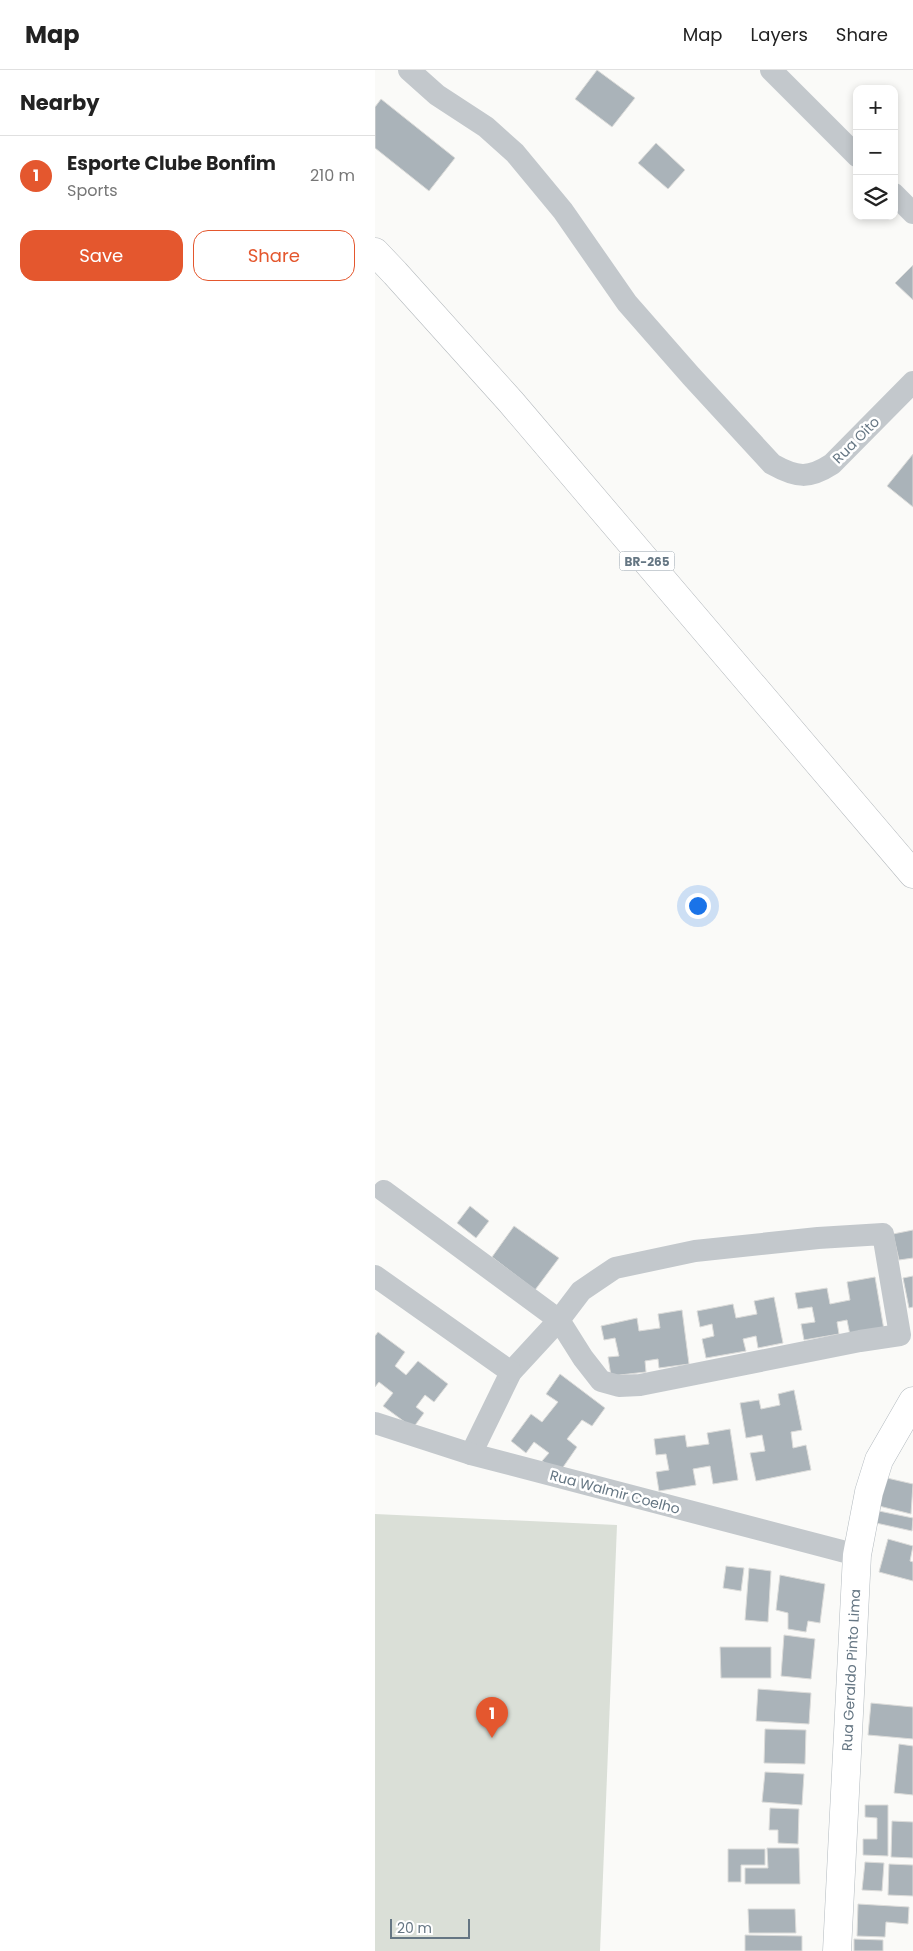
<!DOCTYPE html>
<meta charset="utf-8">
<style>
body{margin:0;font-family:Poppins,sans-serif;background:#f6f6f6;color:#222}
.controls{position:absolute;right:15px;top:15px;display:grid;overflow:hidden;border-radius:10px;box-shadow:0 2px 8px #0003}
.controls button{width:45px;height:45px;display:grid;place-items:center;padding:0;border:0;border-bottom:1px solid #e0e0e0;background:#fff;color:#222;font:25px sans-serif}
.scale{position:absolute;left:15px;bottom:12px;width:80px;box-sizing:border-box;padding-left:5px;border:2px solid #657683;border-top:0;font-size:14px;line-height:18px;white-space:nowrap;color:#657683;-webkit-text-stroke:4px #fff;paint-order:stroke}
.you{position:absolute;left:322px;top:835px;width:18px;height:18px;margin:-12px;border:4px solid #fff;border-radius:50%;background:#1a73e8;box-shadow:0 0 0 8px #1a73e833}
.badge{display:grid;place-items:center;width:32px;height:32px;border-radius:50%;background:#e4572e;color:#fff;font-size:16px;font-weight:700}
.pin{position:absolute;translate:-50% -41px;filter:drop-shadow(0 1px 2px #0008)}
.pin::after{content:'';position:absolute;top:26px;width:18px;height:15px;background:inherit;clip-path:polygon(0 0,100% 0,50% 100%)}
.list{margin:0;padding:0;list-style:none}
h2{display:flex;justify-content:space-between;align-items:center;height:65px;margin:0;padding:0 20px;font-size:21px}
h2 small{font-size:16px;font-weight:400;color:#767676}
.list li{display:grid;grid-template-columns:32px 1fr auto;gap:15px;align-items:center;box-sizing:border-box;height:80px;padding:0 20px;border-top:1px solid #e0e0e0}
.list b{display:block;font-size:19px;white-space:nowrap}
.list p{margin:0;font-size:16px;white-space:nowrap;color:#767676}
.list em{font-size:16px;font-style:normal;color:#767676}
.actions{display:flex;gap:10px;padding:15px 20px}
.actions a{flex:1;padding:11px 0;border:1px solid #e4572e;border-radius:15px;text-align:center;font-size:18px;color:#e4572e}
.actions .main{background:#e4572e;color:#fff}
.icon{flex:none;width:28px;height:28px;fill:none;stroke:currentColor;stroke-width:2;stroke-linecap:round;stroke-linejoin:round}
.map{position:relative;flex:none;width:538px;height:1881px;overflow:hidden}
header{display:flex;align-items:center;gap:30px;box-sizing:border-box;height:70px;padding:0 25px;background:#fff;border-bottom:1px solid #e0e0e0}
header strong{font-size:24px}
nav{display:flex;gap:28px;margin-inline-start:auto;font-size:18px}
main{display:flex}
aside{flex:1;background:#fff}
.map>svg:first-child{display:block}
.green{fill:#dadfd7}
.building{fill:#aab3b9;stroke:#dcdcda}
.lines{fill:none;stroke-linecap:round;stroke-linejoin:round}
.secondary-casing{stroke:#b3babf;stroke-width:29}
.trunk-casing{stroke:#b4b9bd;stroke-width:29}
.minor{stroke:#c3c8cc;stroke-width:22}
.secondary{stroke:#fff;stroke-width:28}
.trunk{stroke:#fff;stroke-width:28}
.labels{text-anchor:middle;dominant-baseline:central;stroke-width:5;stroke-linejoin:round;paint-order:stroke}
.shield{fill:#fff;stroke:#939fa8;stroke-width:1}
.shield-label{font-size:12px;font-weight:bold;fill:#657683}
.street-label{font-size:14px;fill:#657683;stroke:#fff}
</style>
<header>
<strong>Map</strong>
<nav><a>Map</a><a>Layers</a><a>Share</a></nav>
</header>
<main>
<aside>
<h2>Nearby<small></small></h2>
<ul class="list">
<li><span class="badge">1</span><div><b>Esporte Clube Bonfim</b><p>Sports</p></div><em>210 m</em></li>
</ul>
<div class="actions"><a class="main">Save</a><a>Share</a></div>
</aside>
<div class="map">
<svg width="538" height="1881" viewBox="0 0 538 1881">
<rect width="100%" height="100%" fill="#fafaf8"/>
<path class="green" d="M 0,1444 L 242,1455 L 225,1881 L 0,1881 Z"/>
<g class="building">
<path d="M 222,0 L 260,28 L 237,57 L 200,29 Z"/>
<path d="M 6,29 L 80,88 L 54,121 L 0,78 L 0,37 Z"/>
<path d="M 281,73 L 310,100 L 293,119 L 263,93 Z"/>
<path d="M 538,195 L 538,230 L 520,213 Z"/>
<path d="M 538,384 L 538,437 L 512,416 Z"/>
<path d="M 95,1136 L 114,1151 L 101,1168 L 82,1153 Z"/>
<path d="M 139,1156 L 184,1188 L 160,1220 L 117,1187 Z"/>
<path d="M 538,1160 L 538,1188 L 524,1190 L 518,1164 Z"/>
<path d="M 538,1206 L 538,1237 L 534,1238 L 528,1208 Z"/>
<path d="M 500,1207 L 509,1260 L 475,1265 L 472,1250 L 462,1252 L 464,1264 L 429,1270 L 426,1254 L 440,1252 L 437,1237 L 423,1239 L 420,1223 L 452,1218 L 455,1234 L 475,1230 L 472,1212 Z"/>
<path d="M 399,1227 L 408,1273 L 383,1278 L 381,1266 L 368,1269 L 371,1281 L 331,1288 L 327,1269 L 339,1266 L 337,1254 L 325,1257 L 322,1241 L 358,1234 L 361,1248 L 382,1244 L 379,1231 Z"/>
<path d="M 307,1240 L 314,1294 L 284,1298 L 283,1289 L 270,1291 L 271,1302 L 236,1306 L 233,1287 L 244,1286 L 240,1268 L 229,1270 L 226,1256 L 262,1248 L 264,1261 L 285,1258 L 283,1244 Z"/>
<path d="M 3,1262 L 30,1282 L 20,1296 L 31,1305 L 43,1291 L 73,1314 L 59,1332 L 50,1325 L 41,1337 L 49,1343 L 38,1358 L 8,1336 L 18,1323 L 4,1312 L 0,1317 L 0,1266 Z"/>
<path d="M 185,1304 L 230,1338 L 217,1356 L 207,1350 L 192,1369 L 202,1377 L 184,1403 L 167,1391 L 174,1383 L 159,1372 L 151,1383 L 136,1371 L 156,1344 L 167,1352 L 183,1332 L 171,1324 Z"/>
<path d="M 419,1320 L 427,1360 L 416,1362 L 418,1378 L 431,1375 L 436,1400 L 381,1411 L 375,1383 L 390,1381 L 387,1365 L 371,1368 L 365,1333 L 384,1330 L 386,1339 L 405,1335 L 403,1324 Z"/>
<path d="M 355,1359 L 363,1410 L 338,1414 L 335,1396 L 318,1399 L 321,1415 L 284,1421 L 281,1402 L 294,1400 L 291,1384 L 281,1385 L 279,1369 L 310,1365 L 312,1377 L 334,1374 L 332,1363 Z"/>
<path d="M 512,1408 L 538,1414 L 536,1444 L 504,1436 Z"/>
<path d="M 504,1441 L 538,1448 L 537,1461 L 501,1453 Z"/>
<path d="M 513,1469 L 538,1476 L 535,1491 L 538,1492 L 538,1511 L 504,1502 Z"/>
<path d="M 351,1496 L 369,1498 L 366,1521 L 348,1518 Z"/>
<path d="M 374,1498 L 396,1501 L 393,1552 L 370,1550 Z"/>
<path d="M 405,1505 L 450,1514 L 445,1553 L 433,1551 L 431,1562 L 413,1559 L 413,1543 L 401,1540 Z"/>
<path d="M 409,1565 L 440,1569 L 436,1609 L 406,1606 Z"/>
<path d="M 345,1577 L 396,1577 L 396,1608 L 346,1608 Z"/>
<path d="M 383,1619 L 436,1623 L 434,1654 L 381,1651 Z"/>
<path d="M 496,1633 L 538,1637 L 538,1669 L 493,1665 Z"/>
<path d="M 390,1659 L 431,1660 L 430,1694 L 389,1693 Z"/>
<path d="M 524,1674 L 538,1676 L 538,1725 L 519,1723 Z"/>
<path d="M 390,1702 L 429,1704 L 427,1735 L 387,1732 Z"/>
<path d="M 490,1735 L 513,1735 L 513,1786 L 488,1785 L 488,1769 L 502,1769 L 502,1748 L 490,1747 Z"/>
<path d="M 395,1738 L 424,1739 L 423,1774 L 403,1773 L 403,1760 L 394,1760 Z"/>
<path d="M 517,1751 L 538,1752 L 538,1788 L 516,1787 Z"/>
<path d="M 392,1778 L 424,1778 L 425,1814 L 370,1814 L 370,1798 L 393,1798 Z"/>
<path d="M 353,1779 L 390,1779 L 390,1795 L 366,1795 L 366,1812 L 353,1812 Z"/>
<path d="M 490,1792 L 509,1793 L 507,1821 L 487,1820 Z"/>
<path d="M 514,1794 L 538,1795 L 538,1826 L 513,1825 Z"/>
<path d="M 483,1834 L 534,1837 L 533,1854 L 511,1852 L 510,1867 L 482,1866 Z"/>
<path d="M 373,1839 L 420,1839 L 421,1863 L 374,1863 Z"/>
<path d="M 370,1865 L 427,1866 L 427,1881 L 370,1881 Z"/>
<path d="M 479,1869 L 508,1870 L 508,1881 L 479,1881 Z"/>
</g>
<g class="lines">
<g class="secondary-casing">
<path id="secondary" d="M 462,1881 L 482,1485 L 494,1422 L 504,1390 L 538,1331"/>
</g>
<g class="trunk-casing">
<path id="trunk" d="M 0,182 L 20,203 L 136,332 L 538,804"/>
</g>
<g class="minor">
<path d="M 34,0 L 62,25 L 111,57 L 140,83 L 188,141 L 252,233 L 316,306 L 397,394 C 422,408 434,409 457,394 L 538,312"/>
<path d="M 396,0 L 482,86"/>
<path d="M 519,124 L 538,143"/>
<path d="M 9,1121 L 184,1250 L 208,1288 L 226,1311 L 244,1316 L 265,1315 L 485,1271 L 525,1265 L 508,1164 L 443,1168 L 320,1181 L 240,1198 L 206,1221 L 184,1250 L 136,1302 L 96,1384"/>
<path d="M 0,1206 L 136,1302"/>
<path d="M 0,1353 L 96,1384 L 482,1485"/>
</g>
<use href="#secondary" class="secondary"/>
<use href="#trunk" class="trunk"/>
</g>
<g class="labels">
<rect class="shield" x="244.5" y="481.5" width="55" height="19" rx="4"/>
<g class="shield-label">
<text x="272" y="491">BR-265</text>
</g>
<g class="street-label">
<text transform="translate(481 370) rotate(-45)">Rua Oito</text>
<text transform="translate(240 1422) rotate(15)">Rua Walmir Coelho</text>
<text transform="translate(476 1600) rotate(-87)">Rua Geraldo Pinto Lima</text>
</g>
</g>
</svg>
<div class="controls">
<button>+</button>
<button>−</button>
<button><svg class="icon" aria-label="layers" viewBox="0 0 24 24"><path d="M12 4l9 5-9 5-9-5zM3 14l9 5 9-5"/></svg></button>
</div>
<div class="scale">20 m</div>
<div class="you"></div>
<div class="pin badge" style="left:117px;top:1668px">1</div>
</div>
</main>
